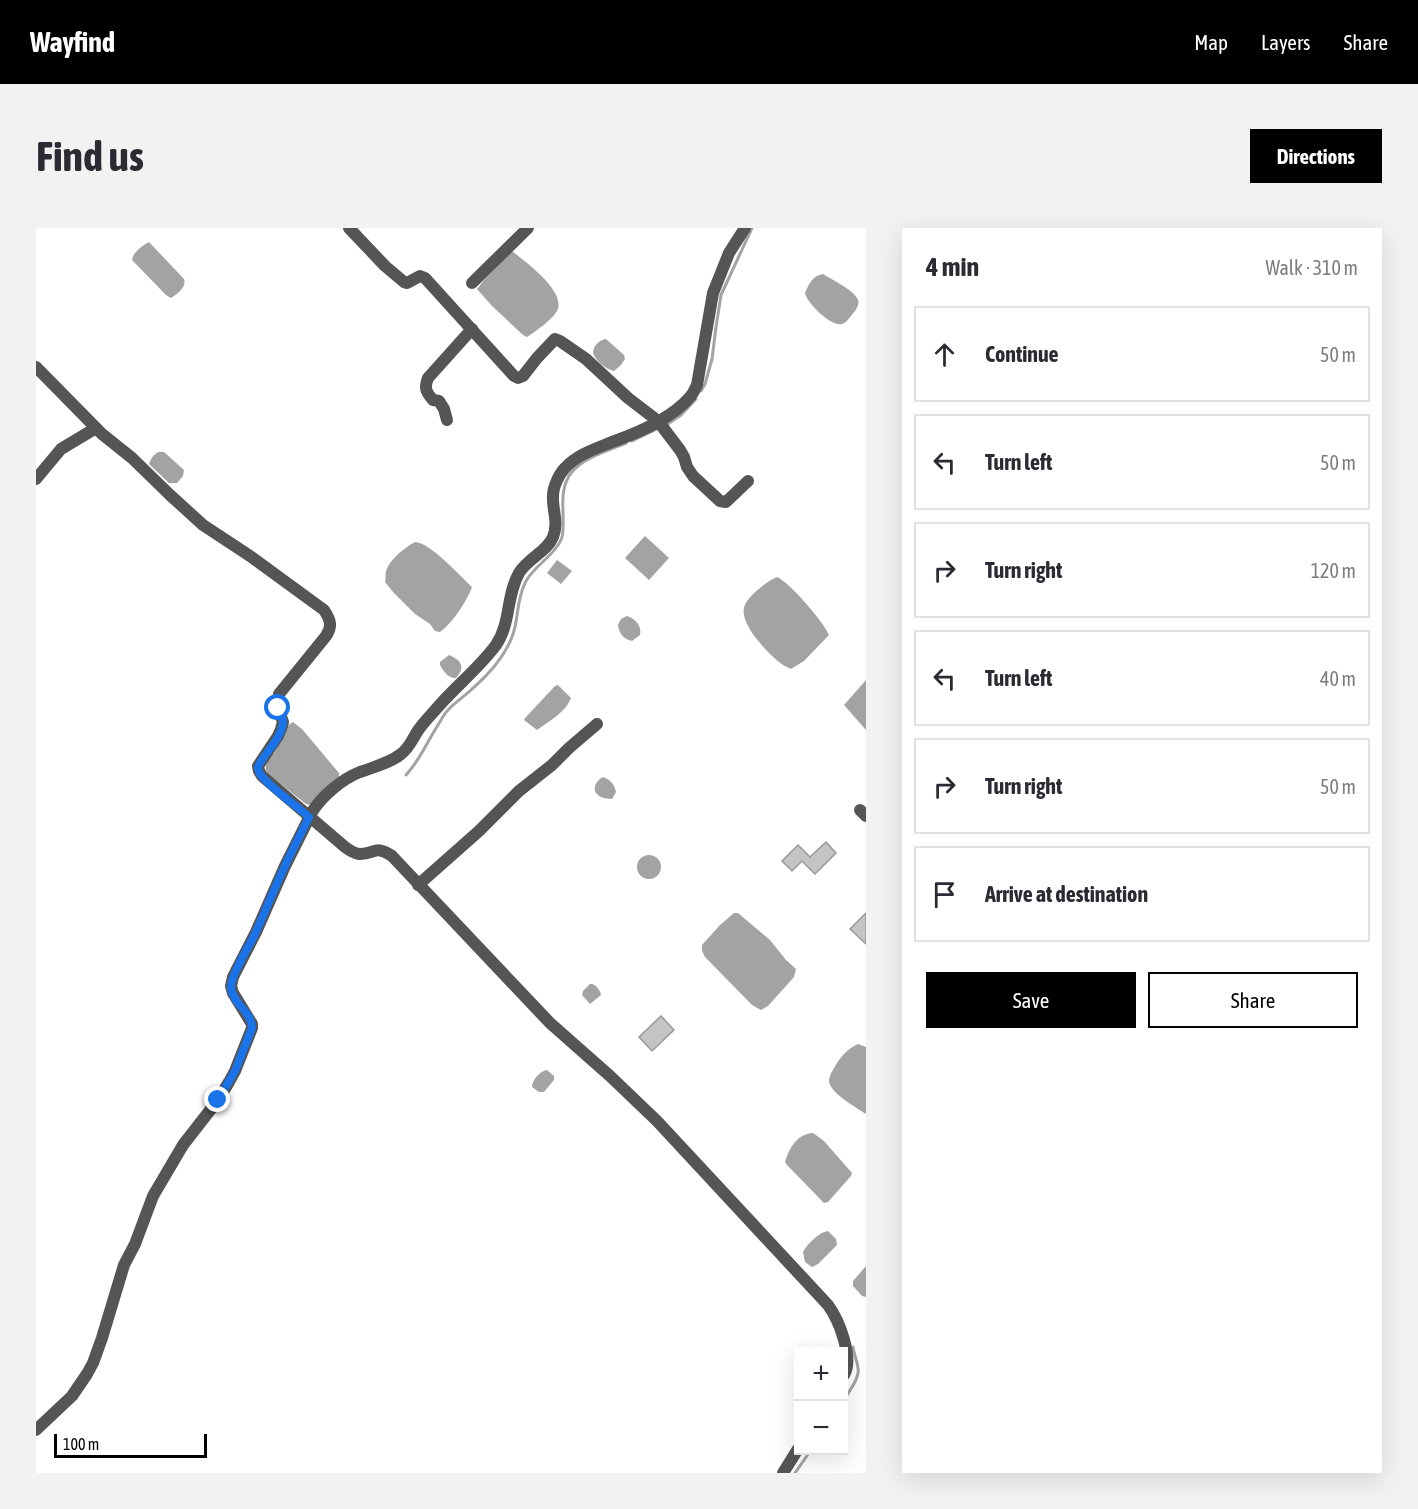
<!DOCTYPE html>
<meta charset="utf-8">
<style>
body{margin:0;font-family:"Asap Condensed",sans-serif;background:#f2f2f3;color:#2b2b33}
.controls{position:absolute;right:18px;bottom:18px;display:grid;overflow:hidden;border-radius:0px;box-shadow:0 6px 24px #0002}
.controls button{width:54px;height:54px;display:grid;place-items:center;padding:0;border:0;border-bottom:2px solid #e1e1e2;background:#fff;color:#2b2b33;font:30px sans-serif}
.scale{position:absolute;left:18px;bottom:15px;width:153px;box-sizing:border-box;padding-left:6px;border:3px solid #000;border-top:0;font-size:16px;line-height:21px;white-space:nowrap;color:#000;-webkit-text-stroke:4px #fff;paint-order:stroke}
.stop{position:absolute;width:18px;height:18px;margin:-14px;border:4px solid #1a73e8;border-radius:50%;background:#fff}
.stop.end{background:#1a73e8;border-color:#fff;box-shadow:0 2px 6px #0008}
.list{margin:0;padding:0;list-style:none}
h2{display:flex;justify-content:space-between;align-items:center;height:78px;margin:0;padding:0 24px;font-size:26px}
h2 small{font-size:20px;font-weight:400;color:#7c7c81}
.list li{display:grid;grid-template-columns:39px 1fr auto;gap:18px;align-items:center;box-sizing:border-box;height:96px;margin:0 12px 12px;padding:0 12px;border:2px solid #e1e1e2;border-radius:0px}
.list b{display:block;font-size:22px;white-space:nowrap}
.list em{font-size:20px;font-style:normal;color:#7c7c81}
.actions{display:flex;gap:12px;padding:18px 24px}
.actions a{flex:1;padding:14px 0;border:2px solid #000;border-radius:0px;text-align:center;font-size:21px;color:#000}
.actions .main{background:#000;color:#fff}
.icon{flex:none;width:33px;height:33px;fill:none;stroke:currentColor;stroke-width:2;stroke-linecap:round;stroke-linejoin:round}
.map{position:relative;flex:none;width:830px;height:1245px;overflow:hidden;border-radius:0px}
header{display:flex;align-items:center;gap:36px;box-sizing:border-box;height:84px;padding:0 30px;background:#000;color:#fff}
header strong{font-size:28px}
nav{display:flex;gap:33px;margin-inline-start:auto;font-size:21px}
.intro{display:flex;align-items:center;justify-content:space-between;box-sizing:border-box;height:144px;padding:0 36px}
h1{margin:0;font-size:42px}
.button{padding:15px 27px;border-radius:0px;background:#000;color:#fff;font-size:21px;font-weight:700}
main{display:flex;gap:36px;padding:0 36px}
aside{flex:1;background:#fff;border-radius:0px;box-shadow:0 6px 24px #0002}
.map>svg:first-child{display:block}
.water{fill:#a3a3a3}
.lines{fill:none;stroke-linecap:round;stroke-linejoin:round}
.stream{stroke:#a3a3a3;stroke-width:3}
.building{fill:#c4c4c4;stroke:#999;stroke-width:1.5}
.minor{stroke:#555;stroke-width:12}
.route{stroke:#1a73e8;stroke-width:8}
</style>
<header>
<strong>Wayfind</strong>
<nav><a>Map</a><a>Layers</a><a>Share</a></nav>
</header>
<div class="intro"><h1>Find us</h1><a class="button">Directions</a></div>
<main>
<div class="map">
<svg width="830" height="1245" viewBox="0 0 830 1245">
<rect width="100%" height="100%" fill="#fff"/>
<g class="water">
<path d="M 113,14 L 148,51 C 151,59 141,66 135,70 L 130,67 L 96,32 C 97,24 106,18 113,14 Z"/>
<path d="M 475,24 L 477,24 C 490,34 531,64 521,83 C 516,92 500,103 491,109 L 487,107 L 456,78 L 441,61 L 448,52 Z"/>
<path d="M 787,46 C 795,51 817,62 821,70 C 824,75 822,78 819,83 C 815,87 812,94 806,96 C 795,99 771,75 769,65 C 773,56 776,48 787,46 Z"/>
<path d="M 570,111 L 588,127 L 589,131 L 585,137 L 578,143 C 569,141 560,133 557,125 C 557,118 563,112 570,111 Z"/>
<path d="M 123,224 L 128,224 L 148,242 L 147,248 L 141,255 L 133,255 L 113,236 C 115,230 118,226 123,224 Z"/>
<path d="M 609,308 L 633,330 L 613,352 L 589,330 Z"/>
<path d="M 379,314 C 395,315 424,348 436,359 C 431,373 416,396 404,404 L 399,403 L 394,396 L 379,386 L 357,364 L 349,354 C 350,350 349,347 350,343 C 354,331 368,320 379,314 Z"/>
<path d="M 521,332 L 536,343 L 525,356 L 511,345 Z"/>
<path d="M 741,349 C 753,354 788,394 793,407 L 768,433 L 755,441 C 751,439 746,437 743,434 C 731,424 704,397 708,380 C 710,369 731,353 741,349 Z"/>
<path d="M 591,388 C 599,391 606,397 604,407 L 596,413 C 587,411 583,405 582,397 L 585,391 Z"/>
<path d="M 413,427 C 425,432 430,439 420,450 C 413,451 407,443 404,437 L 404,434 Z"/>
<path d="M 830,452 L 830,502 L 808,477 Z"/>
<path d="M 522,457 L 535,470 C 530,484 512,494 501,502 L 488,492 L 489,490 L 519,458 Z"/>
<path d="M 257,494 L 266,501 L 303,545 L 303,550 L 275,577 L 270,576 L 232,546 C 230,543 229,542 230,537 C 231,532 236,528 239,524 C 245,515 247,499 257,494 Z"/>
<path d="M 567,549 C 575,552 578,556 580,564 L 576,571 C 574,571 567,570 565,569 C 555,564 558,554 567,549 Z"/>
<circle cx="613" cy="639" r="12"/>
<path d="M 698,685 L 702,685 L 734,712 L 750,732 L 760,741 L 758,749 L 732,778 L 725,782 L 716,777 L 669,729 L 666,723 L 666,717 L 684,697 Z"/>
<path d="M 554,756 L 556,756 C 561,758 564,762 565,767 L 554,776 L 546,767 L 547,763 Z"/>
<path d="M 822,816 L 830,819 L 830,886 C 821,880 792,864 793,852 C 794,846 798,840 801,835 C 806,827 813,820 822,816 Z"/>
<path d="M 511,842 L 518,848 L 518,852 L 508,864 L 503,864 L 496,859 C 496,852 504,843 511,842 Z"/>
<path d="M 777,905 L 788,913 L 816,945 L 815,948 L 792,974 L 788,975 L 751,937 L 749,934 C 753,920 761,906 777,905 Z"/>
<path d="M 792,1003 L 800,1011 L 801,1017 L 782,1036 L 776,1039 L 769,1034 L 767,1024 C 772,1015 782,1005 792,1003 Z"/>
<path d="M 830,1038 L 830,1069 L 826,1068 L 817,1058 L 817,1053 Z"/>
</g>
<g class="lines">
<g class="stream">
<path d="M 665,163 L 669,156 L 676,131 L 680,99 L 685,67 L 716,0"/>
<path d="M 629,198 L 645,187 L 660,171"/>
<path d="M 596,213 L 623,200"/>
<path d="M 370,547 C 384,532 391,514 402,497 C 405,492 408,486 412,482 C 419,474 429,468 436,461 C 452,447 470,427 477,406 C 483,389 480,372 490,353 C 499,337 518,328 525,312 C 527,308 527,303 527,299 C 528,281 523,261 535,245 C 548,229 571,223 590,215"/>
<path d="M 808,1172 C 813,1163 824,1150 822,1140 C 821,1132 818,1127 817,1119"/>
<path d="M 759,1245 L 775,1222"/>
</g>
</g>
<g class="building">
<path d="M 790,614 L 800,625 L 779,646 L 766,633 L 756,643 L 746,633 L 762,617 L 774,629 Z"/>
<path d="M 830,685 L 830,716 L 814,701 Z"/>
<path d="M 625,788 L 638,802 L 616,823 L 603,809 Z"/>
</g>
<g class="lines">
<g class="minor">
<path d="M 313,0 L 349,38 L 368,54 L 371,55 L 384,48 L 389,50 L 478,148 L 482,150 L 487,148 L 501,130 L 519,111 L 524,113 L 550,131 L 592,170 L 622,193 L 644,222 L 648,229 L 651,239 L 657,248 L 684,273 L 690,274 L 712,253"/>
<path d="M 436,55 L 492,0"/>
<path d="M 0,139 L 66,206 L 96,230 L 134,267 L 167,297 L 214,328 L 288,382 C 294,391 297,398 290,408 L 243,466 L 242,480 L 247,494 L 245,501 L 242,508 L 222,538 L 223,543 L 226,548 L 309,619 C 313,622 318,625 323,626 C 338,627 339,616 356,628 L 514,795 L 574,848 L 621,893 L 792,1077 C 803,1092 818,1130 808,1147"/>
<path d="M 411,192 L 408,181 L 403,173 L 397,172 C 390,164 388,160 392,150 L 436,101"/>
<path d="M 0,251 L 25,221 L 60,200"/>
<path d="M 824,582 L 830,588"/>
<path d="M 382,657 L 443,603 L 483,563 L 516,537 L 533,520 L 561,496"/>
<path d="M 0,1202 L 36,1168 L 51,1146 L 57,1135 L 66,1110 L 88,1037 L 99,1016 L 117,968 L 147,917 L 182,872 L 193,854 L 199,843 L 216,800 L 216,796 L 197,765 L 195,758 L 197,749 L 220,704 L 249,638 L 276,584 C 286,568 306,551 324,544 C 338,539 354,535 365,526 C 373,520 376,512 381,504 C 386,496 394,488 401,480 C 420,458 443,440 460,417 C 475,395 470,368 483,345 C 492,330 511,324 517,309 C 523,294 516,282 517,268 C 517,259 523,246 529,240 C 542,226 559,221 576,214 C 602,205 636,190 654,169 C 657,166 659,161 661,157 L 677,65 L 693,25 L 709,0"/>
<path d="M 747,1245 L 762,1221"/>
</g>
</g>
<g class="lines">
<path class="route" d="M 182,872 L 199,843 L 216,800 C 216,784 197,776 195,760 C 194,749 213,718 219,706 C 229,684 238,661 249,638 C 256,622 265,606 273,589 C 263,580 227,554 223,544 C 221,539 222,539 224,535 C 231,523 246,509 247,494 C 247,489 244,484 242,480"/>
</g>
</svg>
<div class="controls">
<button>+</button>
<button>−</button>
</div>
<div class="scale">100 m</div>
<div class="stop" style="left:242px;top:480px"></div>
<div class="stop end" style="left:182px;top:872px"></div>
</div>
<aside>
<h2>4 min<small>Walk · 310 m</small></h2>
<ul class="list">
<li><svg class="icon" aria-label="ahead" viewBox="0 0 24 24"><path d="M12 20V5M6 11l6-6 6 6"/></svg><div><b>Continue</b></div><em>50 m</em></li>
<li><svg class="icon" aria-label="left" viewBox="0 0 24 24"><path d="M17 20v-9H6M10 6l-5 5 5 5"/></svg><div><b>Turn left</b></div><em>50 m</em></li>
<li><svg class="icon" aria-label="right" viewBox="0 0 24 24"><path d="M7 20v-9h11M14 6l5 5-5 5"/></svg><div><b>Turn right</b></div><em>120 m</em></li>
<li><svg class="icon" aria-label="left" viewBox="0 0 24 24"><path d="M17 20v-9H6M10 6l-5 5 5 5"/></svg><div><b>Turn left</b></div><em>40 m</em></li>
<li><svg class="icon" aria-label="right" viewBox="0 0 24 24"><path d="M7 20v-9h11M14 6l5 5-5 5"/></svg><div><b>Turn right</b></div><em>50 m</em></li>
<li><svg class="icon" aria-label="arrive" viewBox="0 0 24 24"><path d="M6 21V4h12l-3 4 3 4H6"/></svg><div><b>Arrive at destination</b></div></li>
</ul>
<div class="actions"><a class="main">Save</a><a>Share</a></div>
</aside>
</main>
